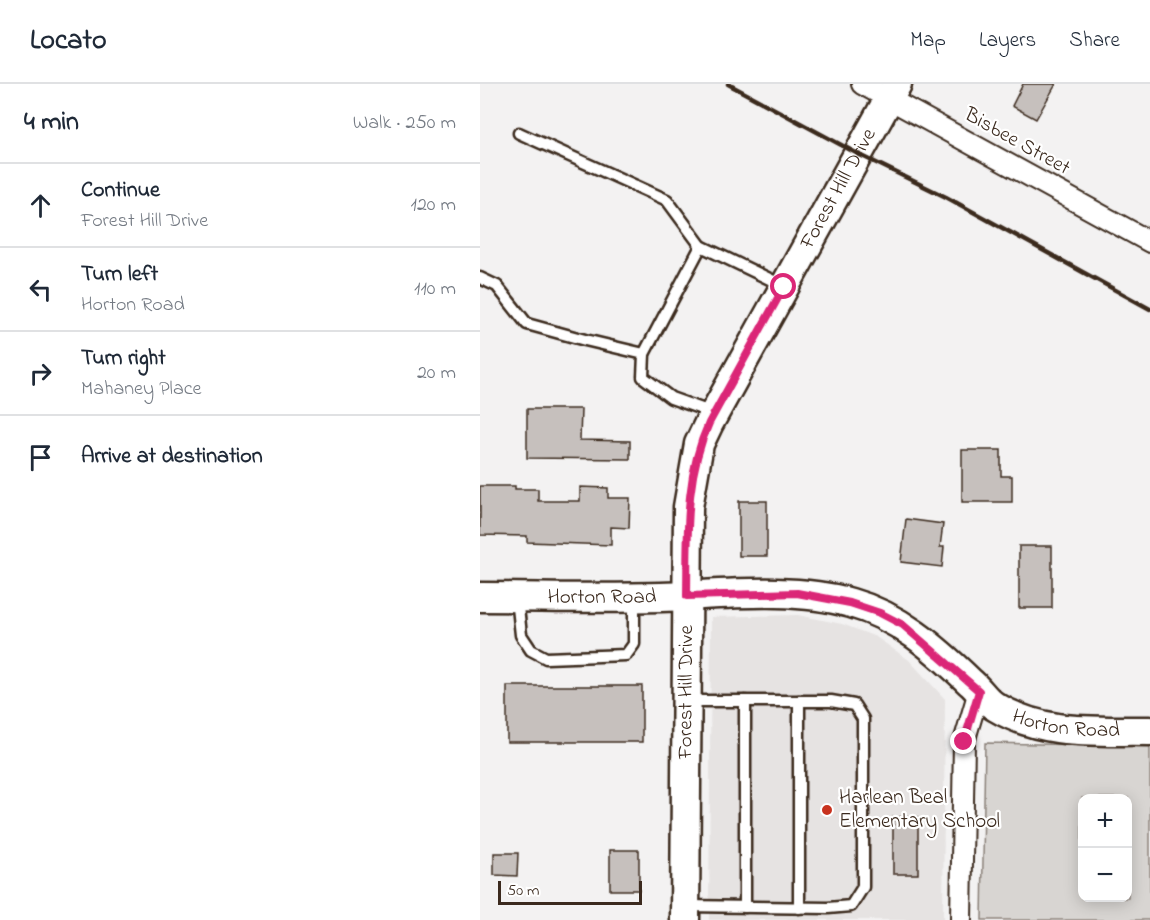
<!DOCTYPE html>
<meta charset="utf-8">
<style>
body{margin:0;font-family:"Indie Flower",sans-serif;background:#f2f2f3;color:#1f2937}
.controls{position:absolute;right:18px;bottom:18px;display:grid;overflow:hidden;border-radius:12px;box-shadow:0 3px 15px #0003}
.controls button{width:54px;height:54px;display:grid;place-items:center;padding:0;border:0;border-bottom:2px solid #e0e1e3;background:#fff;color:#1f2937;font:30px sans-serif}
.scale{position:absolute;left:18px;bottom:15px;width:144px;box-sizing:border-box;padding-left:6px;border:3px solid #3b2a1e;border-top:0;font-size:16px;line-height:21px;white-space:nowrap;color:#3b2a1e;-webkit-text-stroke:4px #fff;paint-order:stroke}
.stop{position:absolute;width:18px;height:18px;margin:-14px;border:4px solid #db2777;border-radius:50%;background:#fff}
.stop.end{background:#db2777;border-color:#fff;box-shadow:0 2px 6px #0008}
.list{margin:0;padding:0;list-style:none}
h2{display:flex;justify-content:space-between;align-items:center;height:78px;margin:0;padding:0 24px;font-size:26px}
h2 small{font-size:20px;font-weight:400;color:#747a83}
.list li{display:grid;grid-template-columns:39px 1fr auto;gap:18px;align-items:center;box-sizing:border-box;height:84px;padding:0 24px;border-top:2px solid #e0e1e3}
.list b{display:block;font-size:22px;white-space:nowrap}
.list p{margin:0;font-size:20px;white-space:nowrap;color:#747a83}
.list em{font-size:20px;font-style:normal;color:#747a83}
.icon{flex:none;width:33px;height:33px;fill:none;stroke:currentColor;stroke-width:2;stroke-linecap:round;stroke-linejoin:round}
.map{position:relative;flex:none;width:670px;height:836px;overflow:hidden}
header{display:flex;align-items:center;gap:36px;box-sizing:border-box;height:84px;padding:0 30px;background:#fff;border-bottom:2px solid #e0e1e3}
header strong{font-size:28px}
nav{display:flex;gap:33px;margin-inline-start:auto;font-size:21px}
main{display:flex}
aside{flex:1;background:#fff}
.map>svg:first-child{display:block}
.built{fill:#e6e3e2}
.green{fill:#d8d5d2;stroke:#8a8078;stroke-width:1.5;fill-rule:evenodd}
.building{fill:#c6c0bd;stroke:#3b2a1e;stroke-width:1.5}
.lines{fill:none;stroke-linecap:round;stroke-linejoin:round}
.lane-casing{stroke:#3b2a1e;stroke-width:15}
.street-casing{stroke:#3b2a1e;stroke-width:24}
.secondary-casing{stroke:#3b2a1e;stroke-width:33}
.lane{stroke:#fff;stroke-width:10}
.street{stroke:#fff;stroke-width:20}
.secondary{stroke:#fff;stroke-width:28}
.rail{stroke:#3b2a1e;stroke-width:4.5}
.route{stroke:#db2777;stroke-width:8}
.poi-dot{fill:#c8321e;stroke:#fff;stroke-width:2}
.labels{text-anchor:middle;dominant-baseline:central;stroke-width:4.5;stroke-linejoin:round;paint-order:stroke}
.street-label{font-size:21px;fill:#3b2a1e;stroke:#fff}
.poi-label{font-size:21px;fill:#3b2a1e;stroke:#fff;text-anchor:start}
</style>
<header>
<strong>Locato</strong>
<nav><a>Map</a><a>Layers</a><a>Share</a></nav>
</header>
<main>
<aside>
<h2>4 min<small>Walk · 250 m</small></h2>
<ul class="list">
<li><svg class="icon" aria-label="ahead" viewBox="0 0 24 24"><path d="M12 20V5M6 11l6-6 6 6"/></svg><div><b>Continue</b><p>Forest Hill Drive</p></div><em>120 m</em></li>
<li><svg class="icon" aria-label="left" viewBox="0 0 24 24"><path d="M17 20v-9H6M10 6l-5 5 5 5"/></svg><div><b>Turn left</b><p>Horton Road</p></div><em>110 m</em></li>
<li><svg class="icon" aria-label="right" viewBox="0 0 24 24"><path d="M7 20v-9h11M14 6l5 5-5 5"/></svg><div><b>Turn right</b><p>Mahaney Place</p></div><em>20 m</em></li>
<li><svg class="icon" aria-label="arrive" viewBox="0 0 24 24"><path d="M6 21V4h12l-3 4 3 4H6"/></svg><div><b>Arrive at destination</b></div></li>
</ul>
</aside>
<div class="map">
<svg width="670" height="836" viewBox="0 0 670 836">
<rect width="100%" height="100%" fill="#f3f2f2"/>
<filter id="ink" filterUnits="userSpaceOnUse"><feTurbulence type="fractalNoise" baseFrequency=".0167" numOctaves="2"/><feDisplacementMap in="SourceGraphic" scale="12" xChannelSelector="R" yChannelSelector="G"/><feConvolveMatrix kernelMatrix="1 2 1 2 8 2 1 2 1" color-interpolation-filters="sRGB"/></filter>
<g filter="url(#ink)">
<path class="built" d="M 318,531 L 362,540 L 396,553 L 429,576 L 465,615 L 463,836 L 229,836 L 231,533 Z"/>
<path class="green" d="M 505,659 L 670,662 L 670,836 L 502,836 ZM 602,714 L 648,714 L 648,814 L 602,814 Z"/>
<g class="building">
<path d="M 543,0 L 576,0 L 556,35 L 532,22 Z"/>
<path d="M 47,325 L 101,325 L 100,356 L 150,357 L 150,375 L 47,374 Z"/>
<path d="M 482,366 L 521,366 L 521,392 L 532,392 L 532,418 L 482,418 Z"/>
<path d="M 0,402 L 35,402 L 35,405 L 58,405 L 58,417 L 100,417 L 100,403 L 128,404 L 128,414 L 150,414 L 149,444 L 131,443 L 131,461 L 47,458 L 47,452 L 0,451 Z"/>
<rect x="259" y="417" width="28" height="55"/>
<path d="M 426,435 L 463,440 L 460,463 L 464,463 L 462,483 L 421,478 Z"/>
<rect x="539" y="462" width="33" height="62"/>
<rect x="27" y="602" width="135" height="56"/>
<rect x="413" y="733" width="25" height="57"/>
<rect x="130" y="766" width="29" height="40"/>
<path d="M 14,769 L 38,769 L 37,792 L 14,791 Z"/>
</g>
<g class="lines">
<g class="lane-casing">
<g id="lane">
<path d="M 39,49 L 187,116 L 221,162 L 304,202"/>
<path d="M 221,162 L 164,270 L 163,293 L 191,314 L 233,329"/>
<path d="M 0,194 L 17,202 L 47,240 L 105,256 L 164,270"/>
<path d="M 37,514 L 41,551 L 51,566 L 66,574 L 146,571 L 154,560 L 154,516"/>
<path d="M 265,617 L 265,823"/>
<path d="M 206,822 L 348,824 L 371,822 L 383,803 L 383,635 L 374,621 L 351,617 L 207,617"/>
<path d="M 319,824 L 319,617"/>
</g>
</g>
<g class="street-casing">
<g id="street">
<path d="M 382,0 L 670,158"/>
<path d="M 481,836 L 484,658 L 499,607"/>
</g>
</g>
<g class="secondary-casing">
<g id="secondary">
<path id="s1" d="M 0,513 C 60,513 121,515 181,513 C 241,511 313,502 371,519 C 418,532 455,564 490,598 C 499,605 506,618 516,623 C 564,652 616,646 670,647"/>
<path id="s2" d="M 205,836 L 208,423 L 219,360 L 229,339 L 417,0"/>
</g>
</g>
<use href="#lane" class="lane"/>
<use href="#street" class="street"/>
<use href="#secondary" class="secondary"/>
<path class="rail" d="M 248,0 L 378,70 L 466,113 L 670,225"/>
</g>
</g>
<g class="lines" filter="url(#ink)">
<path class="route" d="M 304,203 L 229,339 C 204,394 208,453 207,512 L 317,509 L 370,519 L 400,529 L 423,541 L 499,607 L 484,658"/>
</g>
<circle class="poi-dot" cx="347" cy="726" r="6"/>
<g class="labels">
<g class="street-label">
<text transform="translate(537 58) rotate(29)">Bisbee Street</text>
<text stroke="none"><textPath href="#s2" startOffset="768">Forest Hill Drive</textPath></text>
<text stroke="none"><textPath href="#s1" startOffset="122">Horton Road</textPath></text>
<text stroke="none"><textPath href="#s2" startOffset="228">Forest Hill Drive</textPath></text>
<text stroke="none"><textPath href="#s1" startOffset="626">Horton Road</textPath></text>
</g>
<g class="poi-label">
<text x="359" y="714">Harlean Beal<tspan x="359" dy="24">Elementary School</tspan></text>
</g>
</g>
</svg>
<div class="controls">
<button>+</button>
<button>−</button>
</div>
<div class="scale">50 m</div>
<div class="stop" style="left:304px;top:203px"></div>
<div class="stop end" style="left:484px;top:658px"></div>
</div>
</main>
